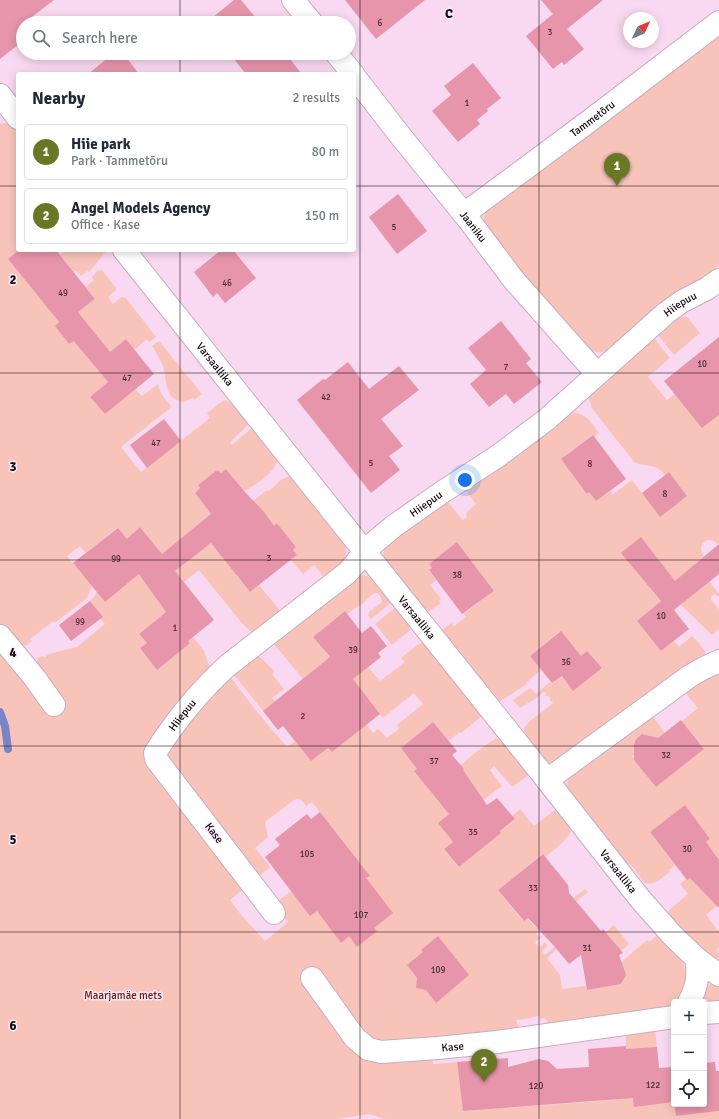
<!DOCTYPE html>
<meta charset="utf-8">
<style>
body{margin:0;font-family:Signika,sans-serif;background:#f2f2f3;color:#1f2937}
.controls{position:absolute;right:12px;bottom:12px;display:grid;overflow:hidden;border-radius:4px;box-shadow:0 2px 10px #0003}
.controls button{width:36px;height:36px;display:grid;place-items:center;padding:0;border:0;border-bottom:1px solid #e0e1e3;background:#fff;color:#1f2937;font:20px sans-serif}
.compass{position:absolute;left:623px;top:12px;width:36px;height:36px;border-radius:50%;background:#fff;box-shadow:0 2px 10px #0003;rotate:46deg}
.you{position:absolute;left:465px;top:480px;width:14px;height:14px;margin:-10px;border:3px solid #fff;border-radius:50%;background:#1a73e8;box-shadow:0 0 0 6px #1a73e833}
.badge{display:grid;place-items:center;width:26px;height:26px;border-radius:50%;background:#6a7724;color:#fff;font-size:13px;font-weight:700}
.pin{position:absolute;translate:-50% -33px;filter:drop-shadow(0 1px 2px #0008)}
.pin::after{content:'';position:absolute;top:21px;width:14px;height:12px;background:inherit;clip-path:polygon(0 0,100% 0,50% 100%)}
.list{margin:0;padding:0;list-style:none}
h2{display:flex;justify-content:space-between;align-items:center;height:52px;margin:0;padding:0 16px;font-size:17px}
h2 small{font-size:13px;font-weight:400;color:#747a83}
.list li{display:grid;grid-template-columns:26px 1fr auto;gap:12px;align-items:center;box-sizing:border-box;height:56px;margin:0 8px 8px;padding:0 8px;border:1px solid #e0e1e3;border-radius:4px}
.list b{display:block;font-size:15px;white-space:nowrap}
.list p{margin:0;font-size:13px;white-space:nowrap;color:#747a83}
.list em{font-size:13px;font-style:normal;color:#747a83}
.icon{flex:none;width:22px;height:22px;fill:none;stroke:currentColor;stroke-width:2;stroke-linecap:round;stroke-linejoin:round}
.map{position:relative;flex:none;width:719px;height:1119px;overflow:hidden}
.search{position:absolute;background:#fff;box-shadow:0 2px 10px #0003;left:16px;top:16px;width:340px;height:44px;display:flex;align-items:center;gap:10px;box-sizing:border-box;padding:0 14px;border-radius:22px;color:#747a83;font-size:15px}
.panel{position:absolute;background:#fff;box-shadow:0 2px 10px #0003;left:16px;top:72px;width:340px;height:180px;border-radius:4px}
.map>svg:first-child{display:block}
.green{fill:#f8c4b9;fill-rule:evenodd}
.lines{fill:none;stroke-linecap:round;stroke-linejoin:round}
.stream{stroke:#7985c8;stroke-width:8}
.building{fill:#e795ab}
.minor-casing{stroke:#c8abc2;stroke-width:24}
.minor{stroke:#fff;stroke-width:22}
.grid{fill:none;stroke:#120810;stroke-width:1;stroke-opacity:0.55}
.labels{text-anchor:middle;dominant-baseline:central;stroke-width:3;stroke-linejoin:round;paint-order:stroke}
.number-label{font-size:9px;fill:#472b37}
.street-label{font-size:11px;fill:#120810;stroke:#fdebf9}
.park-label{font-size:11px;fill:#721205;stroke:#fdebf9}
.grid-label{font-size:13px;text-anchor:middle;font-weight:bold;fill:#120810;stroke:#fdebf9;stroke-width:3;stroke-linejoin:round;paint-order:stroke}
</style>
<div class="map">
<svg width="719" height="1119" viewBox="0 0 719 1119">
<rect width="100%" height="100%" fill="#f8d9f1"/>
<g class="green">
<path d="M 719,33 L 719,265 L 705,278 L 610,350 C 599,354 595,353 585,346 L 520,271 L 485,224 C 481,216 487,211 492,205 Z"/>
<path d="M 4,123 C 10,123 15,130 18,134 L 18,250 L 19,250 L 8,259 L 59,322 L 55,326 L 69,344 L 90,327 L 78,312 L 95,299 L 86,287 L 94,280 L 92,277 L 97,271 L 102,270 L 116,288 L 116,290 L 108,297 L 113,304 L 122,297 L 126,298 L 156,337 L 149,342 L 147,339 L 134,350 L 126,339 L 94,365 L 108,382 L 90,397 L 105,414 L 135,389 L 142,396 L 158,384 C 159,392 165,399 170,405 L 171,407 L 169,409 L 121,447 L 141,472 L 210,418 L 207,413 L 224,400 C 236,404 242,415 249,424 L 230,442 L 232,445 L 252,428 L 277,459 C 278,471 254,486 244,491 L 226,469 L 221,473 L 217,470 L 198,485 L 200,488 L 195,493 L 211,514 L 189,532 L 203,549 L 214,541 L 250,503 L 267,490 L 269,491 C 275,486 283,475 292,477 L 320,512 L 319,515 L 322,515 C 332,528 355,546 343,564 C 339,569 330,574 325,578 L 314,565 L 303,574 L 291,560 L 297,555 L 293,550 L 296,547 L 277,523 L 274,526 L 249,564 L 236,575 L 250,592 L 259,585 L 283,614 L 252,633 L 241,622 L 199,570 L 184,582 L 166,612 L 139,634 L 147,643 L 140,648 L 157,670 L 190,643 L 188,641 L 193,637 L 204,651 L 210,668 L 152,740 C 141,748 141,752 149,763 L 242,888 L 241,891 L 230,900 L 242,916 L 265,941 L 288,922 L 274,904 L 291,891 L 350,850 L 312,802 L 306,806 C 303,801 300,798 294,800 L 265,822 L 268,837 L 255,848 L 270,867 L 259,876 L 169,766 L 166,751 L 228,674 L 258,713 L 287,747 L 295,741 L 311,761 L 328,748 L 332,752 L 342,744 L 318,697 L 274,644 L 276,638 L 354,577 C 360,575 365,574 372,578 L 392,602 L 371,619 L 368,615 L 369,612 L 382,602 L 381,597 L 378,593 C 370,593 367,601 361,605 L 360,605 L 347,614 L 345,611 L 313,637 L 349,682 L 368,667 L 380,681 L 405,662 L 401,658 L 417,645 L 422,643 L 426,646 L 482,716 L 461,733 L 460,732 L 448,741 L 433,722 L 401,748 L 417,769 L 461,765 L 476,752 L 496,738 L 503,741 L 530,774 L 512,787 L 494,766 L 490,770 L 502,786 L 483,800 L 457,807 L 438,823 L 453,842 L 444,849 L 458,867 L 501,833 L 500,831 L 515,820 L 512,816 L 520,809 L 534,826 L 556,809 L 558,810 L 572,828 C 569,839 554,850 545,857 L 542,854 L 498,890 L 523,921 L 527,918 L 535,928 L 585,889 L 588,892 L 536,933 L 539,937 L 541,936 L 542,937 L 535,942 L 539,947 L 546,942 L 547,947 L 542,951 L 545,955 L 555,947 L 557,949 L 547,958 L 560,975 L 562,989 L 586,986 L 587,990 L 621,984 L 626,975 L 620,963 L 646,941 L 647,940 L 649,942 L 658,935 C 669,946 686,958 686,975 C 685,980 684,983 683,988 C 681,995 682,995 678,1002 L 674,1002 L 673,1007 L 549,1027 L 547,1021 L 545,1018 L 541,1019 L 539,1016 L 532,1017 L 532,1018 L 516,1020 L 519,1029 L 519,1031 L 371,1042 L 331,990 C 330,983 327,978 322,974 L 351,1046 L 432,1056 L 433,1064 L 457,1062 L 463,1111 L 613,1100 L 610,1065 L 629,1063 L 626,1046 L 626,1034 L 655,1029 L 659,1068 L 674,1102 L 676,1116 L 719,1111 L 719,1119 L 385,1119 L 369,1114 L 338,1119 L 0,1119 L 0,646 L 36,665 L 38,658 L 42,656 L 45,657 L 49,654 L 77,647 L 105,624 L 100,618 L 102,616 L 90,601 C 97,595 98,588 100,579 L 113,595 L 149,566 L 117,528 L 86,553 L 80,546 L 67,556 L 80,572 L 93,583 L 87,598 L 56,622 L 52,622 L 30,639 L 32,641 L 27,645 L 20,646 L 0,626 L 0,124 ZM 140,527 L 168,562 L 146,550 L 133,533 ZM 414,693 L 423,704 L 397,725 L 399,729 L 387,738 L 378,729 L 373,733 L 362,719 L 375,708 L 383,718 Z"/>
<path d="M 61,250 L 107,250 L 90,271 L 88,272 L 87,271 L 81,276 L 76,270 L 74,272 L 60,255 L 63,253 Z"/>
<path d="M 680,316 L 687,317 L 700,333 L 674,355 L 657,334 L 663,332 Z"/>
<path d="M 654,338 L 670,358 L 648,377 L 667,400 L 675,394 L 719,415 L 719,542 L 717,544 C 713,540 710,539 705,541 C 700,545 700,551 704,556 L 695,564 L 719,594 L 719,597 L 714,594 L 711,597 L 711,600 L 719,609 L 719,629 L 712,635 L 681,605 L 685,601 L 663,576 L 649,587 L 661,601 L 637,621 L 661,651 L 674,641 L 679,647 L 692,636 L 700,644 L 700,645 L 705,651 L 706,655 L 553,763 C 550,763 547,762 544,759 C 538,754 524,737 524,728 L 530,721 L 551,705 L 553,702 L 550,700 L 550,698 L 549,696 L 545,696 L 546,693 L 544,692 L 542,693 C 539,697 526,704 520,708 L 513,700 L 530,688 L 536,694 L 550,682 L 552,684 L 562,676 L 573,690 L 602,668 L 587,651 L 581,656 L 560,631 L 530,656 L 541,670 L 526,683 L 527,684 L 499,702 L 496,700 C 485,686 473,673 462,659 C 456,650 450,637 441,632 L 444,628 L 452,623 L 454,626 L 466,617 L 463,613 L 465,611 L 466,612 L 494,591 L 458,543 L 429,564 L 432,568 L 429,571 L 436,580 L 430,585 L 441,599 L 439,601 L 441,603 L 428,612 L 426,612 L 383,559 C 383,553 384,548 388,543 L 447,501 L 463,520 L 467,517 L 466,513 L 476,504 L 464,488 L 570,411 C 587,415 590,420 599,433 L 594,437 L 592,435 L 561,459 L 587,493 L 589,492 L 596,501 L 611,490 L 612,495 L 632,480 L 660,516 L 687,496 L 669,472 L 665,475 C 655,462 646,468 634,462 L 592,408 L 588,396 Z"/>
<path d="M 159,341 L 202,394 L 193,401 L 193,400 L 194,399 L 193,398 L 184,402 C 164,400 167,380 163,366 C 160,359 156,353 152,346 Z"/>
<path d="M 396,607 L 410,626 L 409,627 L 410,629 L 408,632 L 392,645 L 375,624 Z"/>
<path d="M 255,656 L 259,656 L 274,671 L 272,674 L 284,689 L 272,698 L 275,702 L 263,711 L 231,671 Z"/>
<path d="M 719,670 L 719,901 L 717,906 L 706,915 L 719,932 L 719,947 L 716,950 L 719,953 L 719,958 C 716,960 713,959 710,957 L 669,917 L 668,913 L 669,910 L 688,894 L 680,884 L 716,856 L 706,842 L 710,839 L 685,806 L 650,832 L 675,865 L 669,870 L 670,872 C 662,877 655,886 645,883 L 632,866 L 624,861 L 567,788 L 568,777 L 650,713 L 665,733 L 654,741 L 650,736 C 637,732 630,742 637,753 L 632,756 L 656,787 L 704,749 L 682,721 L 698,708 L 685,692 Z"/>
<path d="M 614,925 L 629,944 L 621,951 L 606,932 Z"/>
<path d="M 711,984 L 713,984 L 719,987 L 719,1004 L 706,1002 L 703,999 C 703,993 705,987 711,984 Z"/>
</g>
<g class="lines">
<path class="stream" d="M 0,712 L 5,726 L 8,749"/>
</g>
<g class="building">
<path d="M 0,0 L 54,0 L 24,23 L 23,23 L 23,41 L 0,59 Z"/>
<path d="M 234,0 L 241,0 L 260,23 L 216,23 L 212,18 Z"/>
<path d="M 345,0 L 425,0 L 376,39 Z"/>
<path d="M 541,0 L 603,0 L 567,29 L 584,49 L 564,65 L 562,62 L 553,69 L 526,36 L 553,14 Z"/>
<path d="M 114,53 L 123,53 L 139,74 L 88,74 Z"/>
<path d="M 229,53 L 285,53 L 302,74 L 246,74 Z"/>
<path d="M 473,63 L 501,98 L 487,109 L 488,111 L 477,120 L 480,124 L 458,142 L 432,111 L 451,95 L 444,86 Z"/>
<path d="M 398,194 L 427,231 L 397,254 L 369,217 Z"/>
<path d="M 19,250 L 56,250 L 95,299 L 78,312 L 110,352 L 126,339 L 154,374 L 105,414 L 90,397 L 108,382 L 74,341 L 69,344 L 55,326 L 59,322 L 8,259 Z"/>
<path d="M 221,250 L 233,250 L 256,278 L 225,303 L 217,293 L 213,297 L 194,272 Z"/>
<path d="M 501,321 L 531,359 L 526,363 L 542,382 L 514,404 L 506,394 L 489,407 L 470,384 L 486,370 L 468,348 Z"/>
<path d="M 719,337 L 719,415 L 702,428 L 664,381 Z"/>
<path d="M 348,362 L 369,389 L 399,366 L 419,390 L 381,419 L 403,446 L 389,456 L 400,470 L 371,493 L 297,400 L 323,379 L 325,380 Z"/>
<path d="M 164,419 L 181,441 L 147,468 L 130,445 Z"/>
<path d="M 593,435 L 626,479 L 596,501 L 589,492 L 587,494 L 561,459 Z"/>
<path d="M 226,469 L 244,491 L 264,512 L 274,526 L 277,523 L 296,547 L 293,550 L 297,555 L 250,592 L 211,543 L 175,571 L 214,620 L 188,641 L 190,643 L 157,670 L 140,648 L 147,643 L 139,634 L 166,612 L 139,574 L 105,602 L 73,563 L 118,528 L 127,539 L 140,527 L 162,554 L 211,514 L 195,493 L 200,488 L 198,485 L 217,470 L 221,473 Z"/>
<path d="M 669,472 L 687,496 L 660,517 L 642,493 Z"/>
<path d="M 641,537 L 675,581 L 719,544 L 719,574 L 674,610 L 689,629 L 661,651 L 637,621 L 661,601 L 621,553 Z"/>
<path d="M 457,542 L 494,591 L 462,614 L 429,570 L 432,568 L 429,564 Z"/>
<path d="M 90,601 L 103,617 L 71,641 L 59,625 Z"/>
<path d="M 345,611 L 362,633 L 371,626 L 387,646 L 378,653 L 381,657 L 353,679 L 380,714 L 332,752 L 328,748 L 311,761 L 283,726 L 278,730 L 263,711 L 330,657 L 313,637 Z"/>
<path d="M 561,631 L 581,656 L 587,651 L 602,668 L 573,691 L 562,676 L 552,683 L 530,656 Z"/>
<path d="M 681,720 L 704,749 L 656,787 L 634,760 L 634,744 L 636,739 L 642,734 L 658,738 Z"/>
<path d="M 433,722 L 457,751 L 452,755 L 464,769 L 463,770 L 487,805 L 497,798 L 515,819 L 500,831 L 501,833 L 459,867 L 444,849 L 453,842 L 438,823 L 449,814 L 414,771 L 417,769 L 401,748 Z"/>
<path d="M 685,805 L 710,839 L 706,842 L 719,860 L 719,908 L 690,878 L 687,880 L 650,832 Z"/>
<path d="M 320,812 L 370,876 L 366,878 L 393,913 L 374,928 L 377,931 L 357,947 L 349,936 L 341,943 L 317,911 L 310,916 L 265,857 L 280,845 L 275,839 L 307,814 L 311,819 Z"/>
<path d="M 543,854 L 568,885 L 569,893 L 601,931 L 603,929 L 623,953 L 619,955 L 626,975 L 621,984 L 587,990 L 581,955 L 569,964 L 555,947 L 528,918 L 524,921 L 498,890 Z"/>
<path d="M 438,936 L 469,975 L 436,1003 L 426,990 L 416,988 L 417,978 L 407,965 L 423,952 L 421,950 Z"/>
<path d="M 626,1046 L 626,1049 L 657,1047 L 659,1068 L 674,1067 L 674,1102 L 634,1107 L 633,1098 L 463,1111 L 457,1062 L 508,1058 L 508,1067 L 539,1059 L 548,1061 L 557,1069 L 589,1067 L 588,1049 Z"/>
<path d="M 715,1062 L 716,1071 L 719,1071 L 719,1111 L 676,1116 L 674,1104 L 704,1104 L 704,1063 Z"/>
</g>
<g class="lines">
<g class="minor-casing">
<g id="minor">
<path d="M 293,0 L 312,23"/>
<path d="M 336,53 L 353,74"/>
<path id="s1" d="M 354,76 L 399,134 L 468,219 L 513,279 L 597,374"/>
<path d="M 0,95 L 18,118"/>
<path id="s2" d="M 464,214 L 588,122 L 719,22"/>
<path id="s3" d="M 124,250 L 547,780 L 641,900 L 673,936 L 697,959 L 719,975"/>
<path d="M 0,636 L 34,677 L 54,705"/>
<path d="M 547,780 L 690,676 L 704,668 L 719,661"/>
<path id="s4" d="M 274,913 L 156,759 L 155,753 C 175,721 199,692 227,666 L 347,573 L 356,563 L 364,551 L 394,526 L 441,493 L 498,456 L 546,420 L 666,313 L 681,302 L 708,288 L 719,280"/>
<path id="s5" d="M 312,978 L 355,1038 L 368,1049 L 381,1052 L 438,1048 L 497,1042 L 674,1017"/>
<path d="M 689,1002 C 698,985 698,977 697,959"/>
<path d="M 704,1013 L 719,1012"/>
</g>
</g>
<use href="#minor" class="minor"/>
</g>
<path class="grid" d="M 180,0 L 180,23M 360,0 L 360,1119M 539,0 L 539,1119M 180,53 L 180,74M 0,186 L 18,186M 354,186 L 719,186M 180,250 L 180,1119M 0,373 L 719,373M 0,560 L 719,560M 0,746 L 719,746M 0,932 L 719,932"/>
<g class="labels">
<g class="number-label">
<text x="380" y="23">6</text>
<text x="550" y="32">3</text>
<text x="467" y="103">1</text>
<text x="394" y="227">5</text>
<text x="227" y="283">46</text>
<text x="63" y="293">49</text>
<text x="702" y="364">10</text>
<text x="506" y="367">7</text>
<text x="127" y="378">47</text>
<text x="326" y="397">42</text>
<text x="156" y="443">47</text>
<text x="371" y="463">5</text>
<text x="590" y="464">8</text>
<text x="665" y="494">8</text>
<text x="269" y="558">3</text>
<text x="116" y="559">99</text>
<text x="457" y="575">38</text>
<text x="661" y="616">10</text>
<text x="80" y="622">99</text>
<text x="175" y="628">1</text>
<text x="353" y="650">39</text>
<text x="566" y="662">36</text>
<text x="303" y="716">2</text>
<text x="666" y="755">32</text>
<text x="434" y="761">37</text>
<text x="473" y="832">35</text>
<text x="687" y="849">30</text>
<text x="307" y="854">105</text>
<text x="533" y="888">33</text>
<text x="361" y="915">107</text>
<text x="587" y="948">31</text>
<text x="438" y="970">109</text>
<text x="653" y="1085">122</text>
<text x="536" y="1086">120</text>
</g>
<g class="street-label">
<text stroke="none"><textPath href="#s2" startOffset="160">Tammetõru</textPath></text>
<text stroke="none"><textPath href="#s1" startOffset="192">Jaaniku</textPath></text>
<text stroke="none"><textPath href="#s4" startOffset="895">Hiiepuu</textPath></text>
<text stroke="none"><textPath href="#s3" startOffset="146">Varsaallika</textPath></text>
<text stroke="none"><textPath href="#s4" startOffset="571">Hiiepuu</textPath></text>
<text stroke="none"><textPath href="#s3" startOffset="470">Varsaallika</textPath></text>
<text stroke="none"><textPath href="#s4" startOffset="247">Hiiepuu</textPath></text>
<text transform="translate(214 833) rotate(53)">Kase</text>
<text stroke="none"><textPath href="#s3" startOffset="794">Varsaallika</textPath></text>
<text stroke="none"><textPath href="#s5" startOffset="176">Kase</textPath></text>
</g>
<g class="park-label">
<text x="123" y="995">Maarjamäe mets</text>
</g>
</g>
<g class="grid-label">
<text x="449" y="18">C</text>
<text x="13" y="284">2</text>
<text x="13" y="471">3</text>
<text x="13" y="657">4</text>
<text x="13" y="844">5</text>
<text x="13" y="1030">6</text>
</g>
</svg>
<div class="controls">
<button>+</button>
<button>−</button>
<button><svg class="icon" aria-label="locate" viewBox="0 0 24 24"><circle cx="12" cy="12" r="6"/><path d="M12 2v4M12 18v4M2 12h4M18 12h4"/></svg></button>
</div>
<svg class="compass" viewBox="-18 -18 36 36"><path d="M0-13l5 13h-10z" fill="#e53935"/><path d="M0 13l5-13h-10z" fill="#747a83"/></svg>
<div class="you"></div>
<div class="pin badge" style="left:617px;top:186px">1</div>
<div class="pin badge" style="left:484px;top:1082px">2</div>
<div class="search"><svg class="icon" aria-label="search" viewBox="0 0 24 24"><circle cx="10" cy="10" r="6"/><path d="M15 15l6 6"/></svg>Search here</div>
<section class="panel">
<h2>Nearby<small>2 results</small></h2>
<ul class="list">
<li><span class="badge">1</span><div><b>Hiie park</b><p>Park · Tammetõru</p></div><em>80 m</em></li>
<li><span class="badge">2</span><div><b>Angel Models Agency</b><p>Office · Kase</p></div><em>150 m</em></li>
</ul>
</section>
</div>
